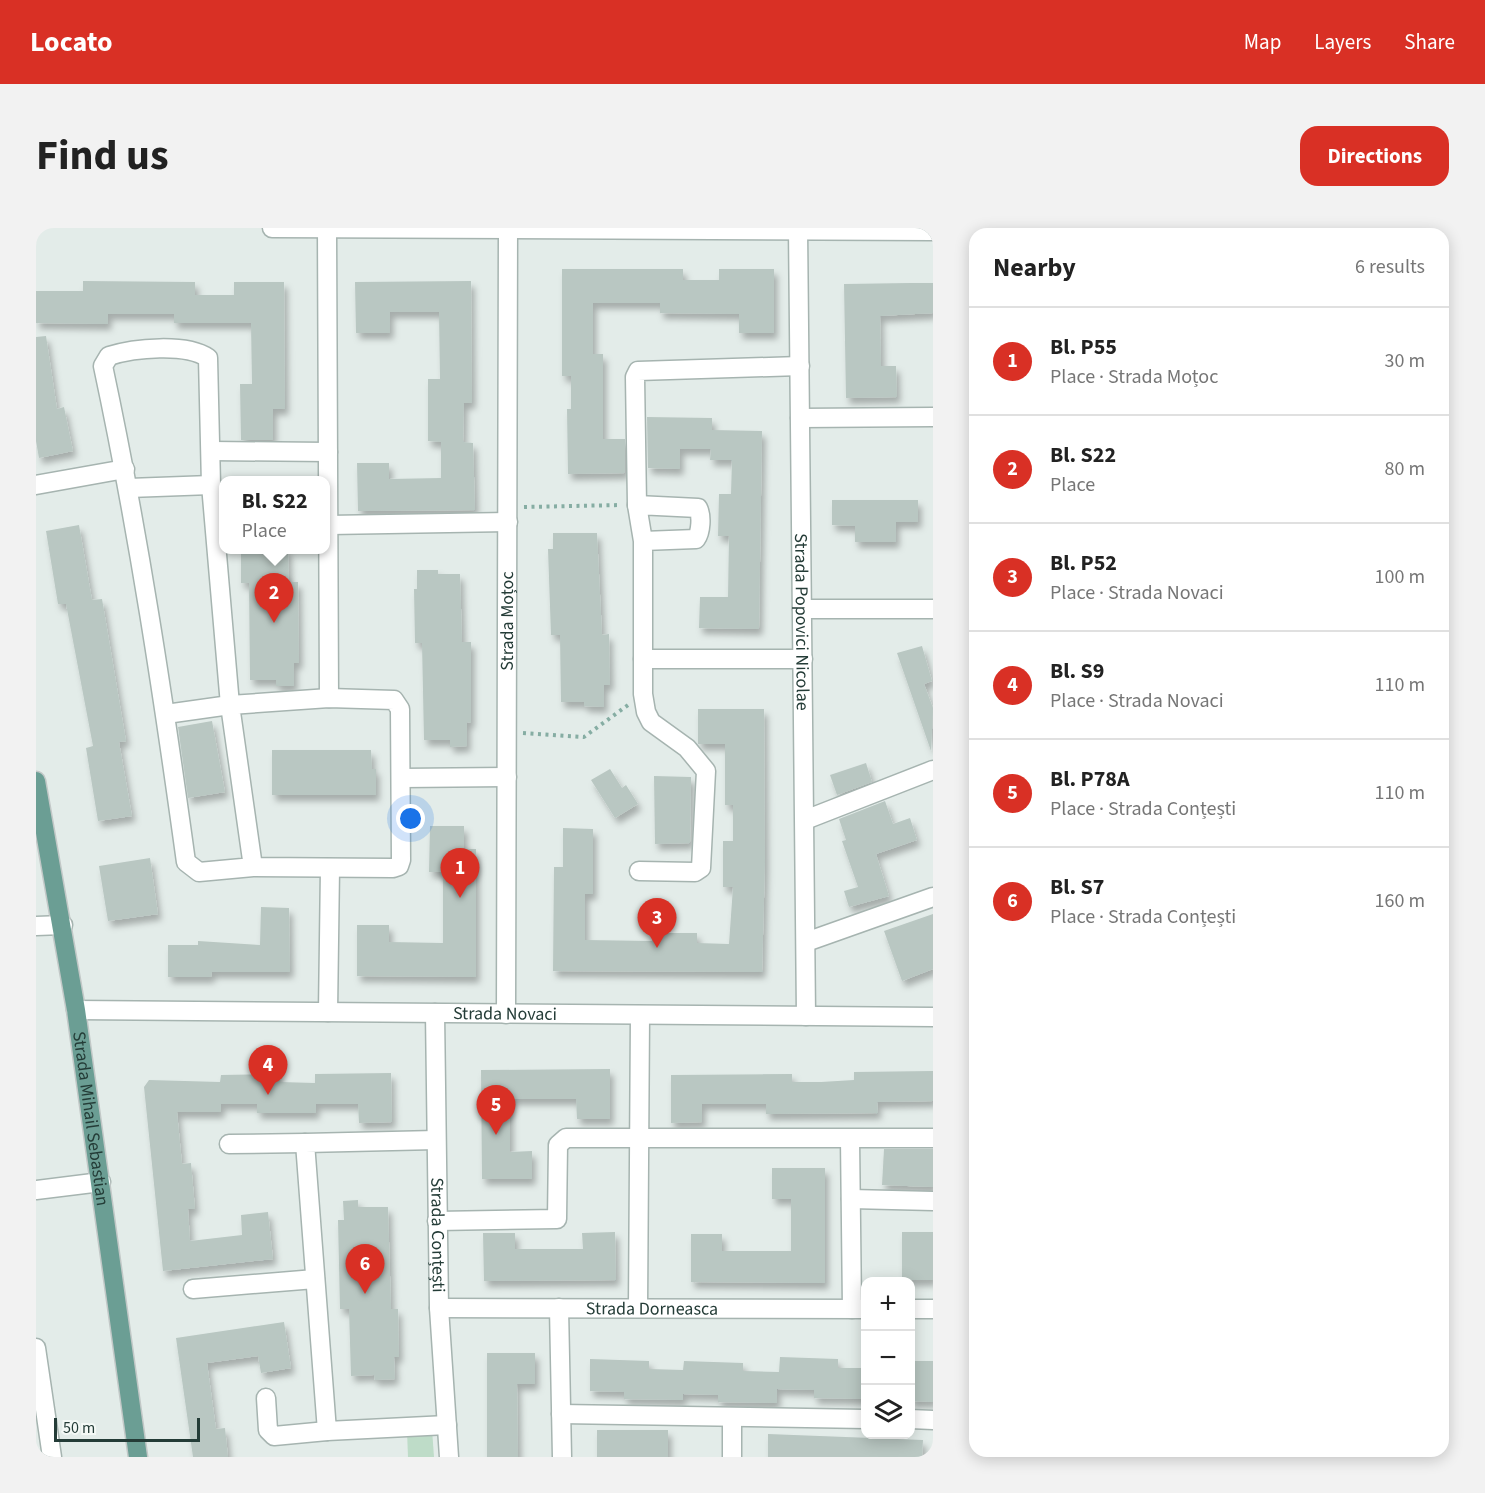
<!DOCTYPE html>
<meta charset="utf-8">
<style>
body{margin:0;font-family:"Source Sans 3",sans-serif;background:#f2f2f2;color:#222}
.controls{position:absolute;right:18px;bottom:18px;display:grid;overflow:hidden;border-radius:12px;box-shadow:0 3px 15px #0003}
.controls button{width:54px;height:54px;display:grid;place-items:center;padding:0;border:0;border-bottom:2px solid #e0e0e0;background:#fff;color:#222;font:30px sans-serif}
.scale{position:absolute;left:18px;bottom:15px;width:146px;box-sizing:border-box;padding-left:6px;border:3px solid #243c37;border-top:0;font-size:16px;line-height:21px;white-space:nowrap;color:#243c37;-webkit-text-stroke:4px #f4f9f6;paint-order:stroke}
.you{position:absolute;left:375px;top:591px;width:21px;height:21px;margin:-15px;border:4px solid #fff;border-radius:50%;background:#1a73e8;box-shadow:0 0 0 9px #1a73e833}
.badge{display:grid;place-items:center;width:39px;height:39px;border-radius:50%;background:#d93025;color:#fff;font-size:20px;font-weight:700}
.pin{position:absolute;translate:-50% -50px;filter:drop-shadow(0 2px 3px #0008)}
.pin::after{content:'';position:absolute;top:32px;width:21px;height:18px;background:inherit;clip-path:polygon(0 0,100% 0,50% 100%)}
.popup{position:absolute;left:183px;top:248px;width:111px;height:78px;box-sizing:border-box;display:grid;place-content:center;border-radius:12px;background:#fff;filter:drop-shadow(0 2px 4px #0005);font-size:20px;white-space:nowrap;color:#767676}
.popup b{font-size:22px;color:#222}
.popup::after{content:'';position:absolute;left:50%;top:100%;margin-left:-12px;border:12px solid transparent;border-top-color:#fff}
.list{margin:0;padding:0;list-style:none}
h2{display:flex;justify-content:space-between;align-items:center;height:78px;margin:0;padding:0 24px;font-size:26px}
h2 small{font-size:20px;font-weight:400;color:#767676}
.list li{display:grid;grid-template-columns:39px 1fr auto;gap:18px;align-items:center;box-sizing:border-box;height:108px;padding:0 24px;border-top:2px solid #e0e0e0}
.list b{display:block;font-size:22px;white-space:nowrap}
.list p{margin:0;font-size:20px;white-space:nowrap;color:#767676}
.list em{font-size:20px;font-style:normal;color:#767676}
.icon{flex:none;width:33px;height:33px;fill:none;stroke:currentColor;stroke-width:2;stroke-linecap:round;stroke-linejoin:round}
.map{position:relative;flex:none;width:897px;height:1229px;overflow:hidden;border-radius:18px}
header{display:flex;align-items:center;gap:36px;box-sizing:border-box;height:84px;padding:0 30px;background:#d93025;color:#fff}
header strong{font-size:28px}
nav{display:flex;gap:33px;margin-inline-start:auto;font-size:21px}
.intro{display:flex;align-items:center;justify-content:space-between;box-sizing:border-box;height:144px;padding:0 36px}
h1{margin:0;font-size:42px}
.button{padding:15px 27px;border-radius:18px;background:#d93025;color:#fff;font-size:21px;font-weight:700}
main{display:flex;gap:36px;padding:0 36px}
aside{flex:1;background:#fff;border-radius:18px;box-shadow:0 3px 15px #0003}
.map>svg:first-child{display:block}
.green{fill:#bedcc8}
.building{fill:#b9c7c2;filter:url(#shadow)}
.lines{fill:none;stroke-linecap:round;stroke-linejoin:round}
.minor-casing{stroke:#a6b4b0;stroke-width:21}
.major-casing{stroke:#c2c8c7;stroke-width:21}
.path{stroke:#86ada3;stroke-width:4;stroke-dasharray:3 4.5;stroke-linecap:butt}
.minor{stroke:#fff;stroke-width:18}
.major{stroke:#6b9e94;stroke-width:18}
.labels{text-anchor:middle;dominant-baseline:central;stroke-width:4.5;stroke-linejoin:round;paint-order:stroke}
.street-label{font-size:18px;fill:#243c37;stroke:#f4f9f6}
</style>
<header>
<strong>Locato</strong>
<nav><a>Map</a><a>Layers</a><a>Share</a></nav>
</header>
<div class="intro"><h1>Find us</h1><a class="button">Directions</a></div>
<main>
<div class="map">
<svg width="897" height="1229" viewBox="0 0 897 1229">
<defs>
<filter id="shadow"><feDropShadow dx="3.5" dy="6" stdDeviation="3" flood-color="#0004"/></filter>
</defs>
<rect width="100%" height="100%" fill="#e3ece9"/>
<path class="green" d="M 396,1201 L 398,1229 L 372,1229 L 371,1203 Z"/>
<g class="building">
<path d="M 526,41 L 647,41 L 647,52 L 683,52 L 683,41 L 738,41 L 738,105 L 703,105 L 703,86 L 624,85 L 624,75 L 557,75 L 557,126 L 567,126 L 567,211 L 589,211 L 589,245 L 532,246 L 531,181 L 535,181 L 535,148 L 526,148 Z"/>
<path d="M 47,53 L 159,54 L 159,67 L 198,67 L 198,54 L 248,54 L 249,181 L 237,181 L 237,212 L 205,212 L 204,156 L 216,156 L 215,95 L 138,95 L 138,86 L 72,86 L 72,96 L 0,95 L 0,63 L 47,63 Z"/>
<path d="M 435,53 L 436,175 L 428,175 L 427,214 L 437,215 L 439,282 L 322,283 L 321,235 L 353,235 L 353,251 L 405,250 L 405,214 L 392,213 L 392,151 L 404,151 L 403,84 L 354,84 L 354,105 L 320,105 L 319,54 Z"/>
<path d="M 874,55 L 897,55 L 897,85 L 844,88 L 845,138 L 860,138 L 861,169 L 810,170 L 808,56 Z"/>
<path d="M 10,108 L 21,181 L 28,179 L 37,223 L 3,230 L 0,213 L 0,109 Z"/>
<path d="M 611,189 L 676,190 L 676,202 L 726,203 L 723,401 L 663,400 L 664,369 L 692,369 L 693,308 L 682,308 L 683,266 L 695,266 L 696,232 L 674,232 L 675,221 L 644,221 L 644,241 L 612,240 Z"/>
<path d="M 796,272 L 882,272 L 882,294 L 860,294 L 860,314 L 819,314 L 819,298 L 796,297 Z"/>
<path d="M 43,297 L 56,372 L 66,371 L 90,513 L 83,514 L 96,588 L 62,593 L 50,520 L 57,518 L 30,376 L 22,376 L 10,303 Z"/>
<path d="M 517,305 L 561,305 L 566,407 L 573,406 L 574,457 L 568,457 L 568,479 L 548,478 L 548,474 L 525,474 L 524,407 L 515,407 L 512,321 L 517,321 Z"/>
<path d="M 205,321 L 252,321 L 253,354 L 262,354 L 263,435 L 258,435 L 258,458 L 240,458 L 240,452 L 214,452 L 213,355 L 205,355 Z"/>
<path d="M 381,342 L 402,342 L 402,346 L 424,346 L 426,414 L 435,414 L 435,495 L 431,494 L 431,518 L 414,519 L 414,512 L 388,512 L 386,415 L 379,415 L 378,361 L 381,361 Z"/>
<path d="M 886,418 L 896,453 L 888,456 L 897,480 L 895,523 L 861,425 Z"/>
<path d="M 662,481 L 728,481 L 729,634 L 726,744 L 517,743 L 518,639 L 527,639 L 527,600 L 557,601 L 557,666 L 549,666 L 549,712 L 616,713 L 616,705 L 661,705 L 661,715 L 693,716 L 697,659 L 687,659 L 687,613 L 697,613 L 697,577 L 689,577 L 689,516 L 662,516 Z"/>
<path d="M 176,493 L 189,564 L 152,570 L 142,499 Z"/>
<path d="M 236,522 L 335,522 L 336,541 L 340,541 L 340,567 L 236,567 Z"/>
<path d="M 830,535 L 836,554 L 801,567 L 794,547 Z"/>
<path d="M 574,541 L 586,560 L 590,557 L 602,576 L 579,590 L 555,552 Z"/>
<path d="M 618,548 L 655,549 L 654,615 L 619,616 Z"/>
<path d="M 849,573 L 857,596 L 874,590 L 881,612 L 840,626 L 853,668 L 813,679 L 808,663 L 822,659 L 806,613 L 810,612 L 803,591 Z"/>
<path d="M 394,598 L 428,598 L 428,621 L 440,621 L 440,749 L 321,748 L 321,697 L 353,697 L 353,714 L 407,715 L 407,644 L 393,644 Z"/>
<path d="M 114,630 L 122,686 L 72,693 L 63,638 Z"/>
<path d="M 225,679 L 253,680 L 254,744 L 176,744 L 175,749 L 132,749 L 132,717 L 162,717 L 162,713 L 224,717 Z"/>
<path d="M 897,686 L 897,741 L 866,753 L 848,703 Z"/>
<path d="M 574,841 L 574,891 L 541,891 L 540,871 L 474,871 L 474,924 L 496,923 L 496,951 L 446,951 L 445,842 Z"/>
<path d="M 897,843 L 897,873 L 841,874 L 842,885 L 730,886 L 730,876 L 666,876 L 666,894 L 635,895 L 635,847 L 756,846 L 756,854 L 785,854 L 818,852 L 818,844 Z"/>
<path d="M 355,845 L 356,894 L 323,895 L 322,876 L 280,876 L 280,885 L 221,885 L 221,876 L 185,876 L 185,884 L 141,884 L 146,936 L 155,935 L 159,981 L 152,981 L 154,1013 L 206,1007 L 205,987 L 232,984 L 237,1031 L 127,1043 L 108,859 L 113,852 L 184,854 L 185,847 L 244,846 L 244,854 L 279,855 L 279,846 Z"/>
<path d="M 848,921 L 897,921 L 897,959 L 846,957 Z"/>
<path d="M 736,940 L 789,940 L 789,1055 L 655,1054 L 655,1006 L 686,1006 L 686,1023 L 755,1023 L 755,971 L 736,971 Z"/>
<path d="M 322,972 L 322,979 L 352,979 L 355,1081 L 362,1081 L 363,1129 L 358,1129 L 359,1151 L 339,1152 L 338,1147 L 315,1148 L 313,1081 L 304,1081 L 302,992 L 308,992 L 307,973 Z"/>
<path d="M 579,1004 L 580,1052 L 448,1053 L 447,1005 L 479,1005 L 479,1021 L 547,1021 L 546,1005 Z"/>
<rect x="866" y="1004" width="31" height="48"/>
<path d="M 248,1094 L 255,1140 L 225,1145 L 222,1128 L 171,1135 L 180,1201 L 189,1200 L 192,1229 L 157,1229 L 140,1110 Z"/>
<path d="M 451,1125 L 499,1125 L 499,1156 L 481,1156 L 482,1229 L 451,1229 Z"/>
<path d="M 744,1129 L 802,1131 L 802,1140 L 830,1140 L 830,1171 L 778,1170 L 778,1162 L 741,1161 L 741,1175 L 682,1174 L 682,1167 L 647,1166 L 647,1172 L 588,1171 L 588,1164 L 554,1163 L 554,1131 L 613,1133 L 613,1141 L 647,1142 L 648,1133 L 707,1135 L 707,1143 L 743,1144 Z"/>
<path d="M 874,1133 L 897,1133 L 897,1174 L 874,1173 Z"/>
<rect x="561" y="1202" width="71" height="27"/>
<path d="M 732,1206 L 887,1212 L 886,1229 L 732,1229 Z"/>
</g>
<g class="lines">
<g class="minor-casing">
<g id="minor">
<path d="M 236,0 L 897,3"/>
<path d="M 291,0 L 293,470"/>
<path id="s1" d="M 762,0 L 770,788"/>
<path d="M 764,190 L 897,189"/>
<path d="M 175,223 L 292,224"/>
<path d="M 0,257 L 89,241"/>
<path d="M 93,260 L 175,257"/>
<path d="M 601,277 L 599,149 L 602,143 L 764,138"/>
<path d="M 293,297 L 472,294"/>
<path d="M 766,381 L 897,381"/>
<path d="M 607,431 L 767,431"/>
<path d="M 130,486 L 194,477 L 293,470 L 358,472 L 364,481 L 365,632 L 363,638 L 357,640 L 217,639 L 163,644 L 150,634 C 127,467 102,302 67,138 L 73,128 C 98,120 150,115 172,130 L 175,257 L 194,477 L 217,639"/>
<path d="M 366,550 L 471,549"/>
<path d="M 769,592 L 897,542"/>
<path d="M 603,643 L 659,644 L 665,640 L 670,543 L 651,520 L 615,494 L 610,484 L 607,466 L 607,313 L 601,277 L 662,280 C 666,288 665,304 660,311 L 607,313"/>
<path d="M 0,698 L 27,697"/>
<path d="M 770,714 L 897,669"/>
<path id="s2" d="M 40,782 L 897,789"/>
<path d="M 292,784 L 294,640"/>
<path id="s3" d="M 399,785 L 403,1080 L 413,1229"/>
<path id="s4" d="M 470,786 L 472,0"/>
<path d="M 814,911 L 816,1081"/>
<path d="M 400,912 L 269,915 L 291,1203 L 411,1197"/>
<path d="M 193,916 L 269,915"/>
<path d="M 0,962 L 65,954"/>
<path d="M 815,971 L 897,973"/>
<path d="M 401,993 L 521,991 L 522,917 L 530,910 L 897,910"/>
<path d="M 157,1061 L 279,1051"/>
<path id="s5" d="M 403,1080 L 830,1081"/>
<path d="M 523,1080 L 526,1229"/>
<path d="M 602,1080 L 604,787"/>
<path d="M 874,1081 L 897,1081"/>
<path d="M 0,1120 L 16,1229"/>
<path d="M 230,1170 L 232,1202 L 238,1208 L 291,1203"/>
<path d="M 525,1186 L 830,1191"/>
<path d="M 696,1189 L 696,1229"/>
<path d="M 874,1191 L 897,1192"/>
</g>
</g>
<g class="major-casing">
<g id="major">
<path id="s6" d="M 0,553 L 40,782 L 102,1229"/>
</g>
</g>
<g class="path">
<path d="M 488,279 L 585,277"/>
<path d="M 487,505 L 548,509 L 592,477"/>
</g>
<use href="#minor" class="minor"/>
<use href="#major" class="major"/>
</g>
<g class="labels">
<g class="street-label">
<text stroke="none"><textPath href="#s4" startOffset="393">Strada Moțoc</textPath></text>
<text stroke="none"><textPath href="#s1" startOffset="394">Strada Popovici Nicolae</textPath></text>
<text stroke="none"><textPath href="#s2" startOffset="429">Strada Novaci</textPath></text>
<text stroke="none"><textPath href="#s6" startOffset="342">Strada Mihail Sebastian</textPath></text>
<text stroke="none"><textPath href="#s3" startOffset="222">Strada Conțești</textPath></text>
<text stroke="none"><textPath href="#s5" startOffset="213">Strada Dorneasca</textPath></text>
</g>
</g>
</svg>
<div class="controls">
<button>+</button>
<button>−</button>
<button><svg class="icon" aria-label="layers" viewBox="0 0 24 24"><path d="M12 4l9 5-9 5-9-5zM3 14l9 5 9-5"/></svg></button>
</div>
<div class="scale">50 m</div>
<div class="you"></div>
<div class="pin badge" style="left:424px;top:670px">1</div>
<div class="pin badge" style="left:238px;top:395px">2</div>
<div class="popup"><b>Bl. S22</b>Place</div>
<div class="pin badge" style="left:621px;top:720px">3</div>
<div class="pin badge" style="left:232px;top:867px">4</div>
<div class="pin badge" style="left:460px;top:907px">5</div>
<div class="pin badge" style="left:329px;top:1066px">6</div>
</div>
<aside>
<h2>Nearby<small>6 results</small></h2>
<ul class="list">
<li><span class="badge">1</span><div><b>Bl. P55</b><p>Place · Strada Moțoc</p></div><em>30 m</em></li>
<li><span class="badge">2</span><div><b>Bl. S22</b><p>Place</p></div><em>80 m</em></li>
<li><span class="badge">3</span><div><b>Bl. P52</b><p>Place · Strada Novaci</p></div><em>100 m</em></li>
<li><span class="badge">4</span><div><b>Bl. S9</b><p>Place · Strada Novaci</p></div><em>110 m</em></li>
<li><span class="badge">5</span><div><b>Bl. P78A</b><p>Place · Strada Conțești</p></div><em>110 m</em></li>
<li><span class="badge">6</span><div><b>Bl. S7</b><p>Place · Strada Conțești</p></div><em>160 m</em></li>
</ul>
</aside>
</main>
